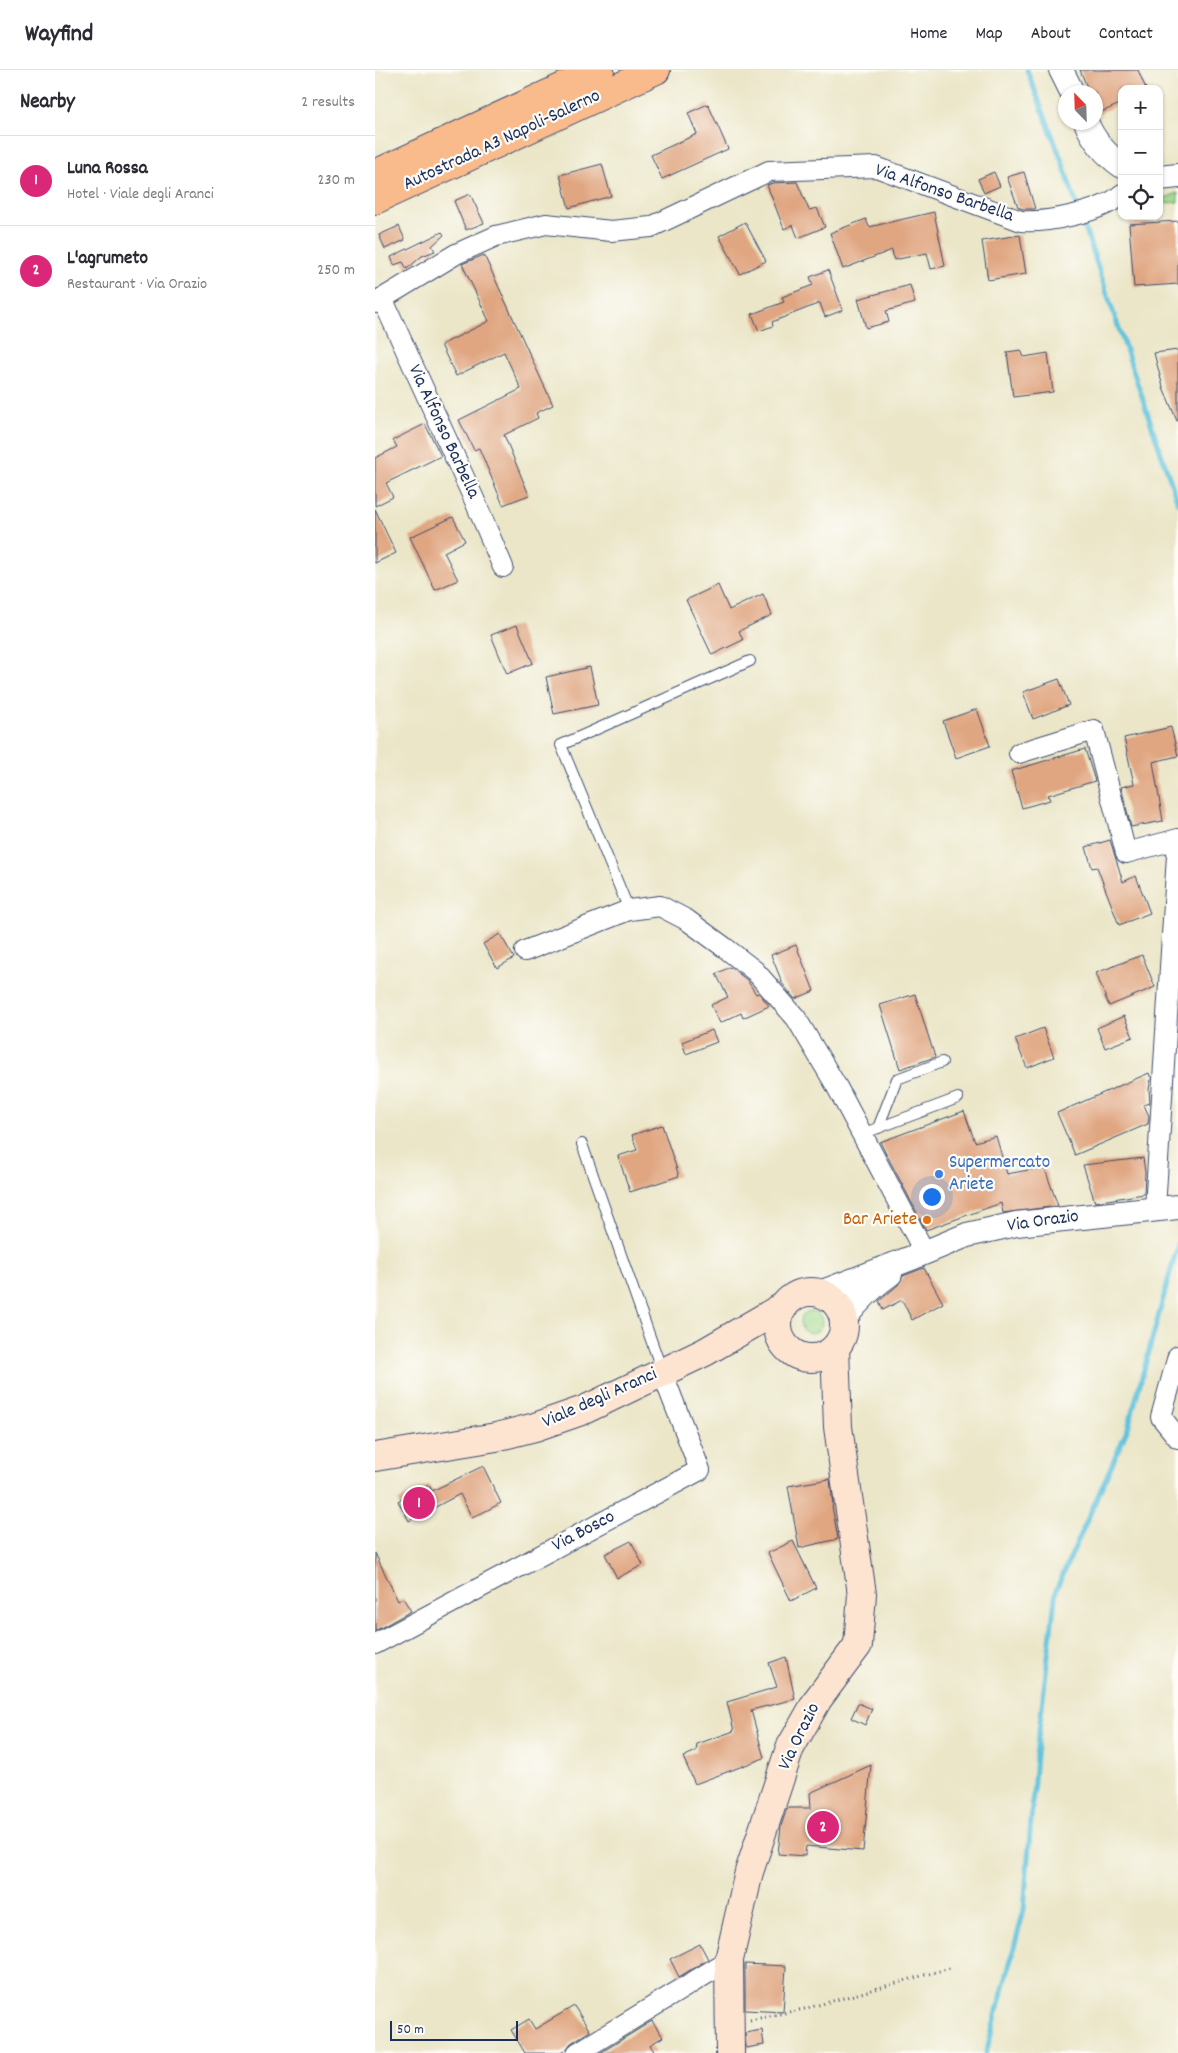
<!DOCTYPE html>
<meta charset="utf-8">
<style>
body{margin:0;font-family:Dekko,sans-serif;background:#f7f7f7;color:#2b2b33}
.controls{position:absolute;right:15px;top:15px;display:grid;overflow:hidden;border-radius:10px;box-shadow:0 1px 4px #0004}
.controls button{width:45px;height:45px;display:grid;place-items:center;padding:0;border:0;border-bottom:1px solid #e1e1e2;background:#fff;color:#2b2b33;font:25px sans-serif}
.compass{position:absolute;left:683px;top:15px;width:45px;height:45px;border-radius:50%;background:#fff;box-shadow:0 1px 4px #0004;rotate:337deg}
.scale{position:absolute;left:15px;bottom:12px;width:128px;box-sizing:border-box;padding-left:5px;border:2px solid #1b2f5e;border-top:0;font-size:14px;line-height:18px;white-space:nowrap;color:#1b2f5e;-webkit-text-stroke:4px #fdfcf7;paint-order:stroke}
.you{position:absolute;left:556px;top:1126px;width:18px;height:18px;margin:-12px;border:4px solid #fff;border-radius:50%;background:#1a73e8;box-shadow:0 0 0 8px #1a73e833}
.badge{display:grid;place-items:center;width:32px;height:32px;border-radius:50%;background:#db2777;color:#fff;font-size:16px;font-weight:700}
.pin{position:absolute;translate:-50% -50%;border:2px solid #fff;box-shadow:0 1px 5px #0006}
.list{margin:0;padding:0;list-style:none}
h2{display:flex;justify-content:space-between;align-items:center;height:65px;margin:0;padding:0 20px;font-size:21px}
h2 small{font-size:16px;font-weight:400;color:#7c7c81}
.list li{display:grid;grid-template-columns:32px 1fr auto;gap:15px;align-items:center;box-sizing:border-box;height:90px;padding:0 20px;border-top:1px solid #e1e1e2}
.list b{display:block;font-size:19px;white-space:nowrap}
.list p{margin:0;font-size:16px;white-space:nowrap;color:#7c7c81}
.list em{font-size:16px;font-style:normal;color:#7c7c81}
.icon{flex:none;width:28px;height:28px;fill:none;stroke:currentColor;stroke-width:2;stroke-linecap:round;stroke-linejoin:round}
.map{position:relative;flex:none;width:803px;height:1983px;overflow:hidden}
header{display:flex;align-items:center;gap:30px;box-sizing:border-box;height:70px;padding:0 25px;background:#fff;border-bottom:1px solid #e1e1e2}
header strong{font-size:24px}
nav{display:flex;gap:28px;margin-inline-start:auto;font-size:18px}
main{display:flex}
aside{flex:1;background:#fff}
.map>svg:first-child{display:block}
.green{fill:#a1da8c;stroke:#5e8475}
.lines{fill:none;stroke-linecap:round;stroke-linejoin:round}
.stream{stroke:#5ec2dc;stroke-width:5}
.building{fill:#e0a681}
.service-casing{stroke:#3a4a6e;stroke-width:12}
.minor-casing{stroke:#3a4a6e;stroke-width:22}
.tertiary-casing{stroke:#3a4a6e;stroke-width:26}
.secondary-casing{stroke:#3a4a6e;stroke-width:30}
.motorway-casing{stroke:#3a4a6e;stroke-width:30}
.path{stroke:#3a4a6e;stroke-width:3;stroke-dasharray:1 4;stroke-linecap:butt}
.service{stroke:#fff;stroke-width:10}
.minor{stroke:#fff;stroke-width:20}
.tertiary{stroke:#fff;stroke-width:24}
.secondary{stroke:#fde4d1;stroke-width:28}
.motorway{stroke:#fabb8c;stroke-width:28}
.shop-dot{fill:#3f7fe0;stroke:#fdfcf7;stroke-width:2}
.food-dot{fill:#e8710a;stroke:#fdfcf7;stroke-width:2}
.labels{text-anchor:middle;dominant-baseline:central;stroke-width:4.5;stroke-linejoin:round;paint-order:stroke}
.street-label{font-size:19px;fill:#1b2f5e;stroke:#fdfcf7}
.shop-label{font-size:19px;fill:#366cbe;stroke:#fdfcf7;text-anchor:start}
.food-label{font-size:19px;fill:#c56008;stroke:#fdfcf7;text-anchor:end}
</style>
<header>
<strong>Wayfind</strong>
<nav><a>Home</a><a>Map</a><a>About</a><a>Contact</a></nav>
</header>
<main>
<aside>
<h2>Nearby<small>2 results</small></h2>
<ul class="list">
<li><span class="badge">1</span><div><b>Luna Rossa</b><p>Hotel · Viale degli Aranci</p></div><em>230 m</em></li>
<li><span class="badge">2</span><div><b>L'agrumeto</b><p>Restaurant · Via Orazio</p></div><em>250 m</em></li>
</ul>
</aside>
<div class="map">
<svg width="803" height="1983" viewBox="0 0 803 1983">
<rect width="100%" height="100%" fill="#fdfcf7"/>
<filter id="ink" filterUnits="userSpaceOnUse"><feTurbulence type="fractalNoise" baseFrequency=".02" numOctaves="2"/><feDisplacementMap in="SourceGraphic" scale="10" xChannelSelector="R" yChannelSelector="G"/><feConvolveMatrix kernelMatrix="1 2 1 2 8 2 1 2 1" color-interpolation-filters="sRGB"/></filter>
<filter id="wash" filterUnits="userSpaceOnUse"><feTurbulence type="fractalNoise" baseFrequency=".0096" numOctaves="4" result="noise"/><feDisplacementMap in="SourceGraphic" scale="20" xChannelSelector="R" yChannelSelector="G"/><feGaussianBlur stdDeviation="1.12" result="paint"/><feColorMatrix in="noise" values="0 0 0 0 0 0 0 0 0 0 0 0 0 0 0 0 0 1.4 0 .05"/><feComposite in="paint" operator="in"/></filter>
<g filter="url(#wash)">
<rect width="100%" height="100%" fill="#ebe6c8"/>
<g class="green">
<path d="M 803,123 L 803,132 L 784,134 L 784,130 Z"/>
<circle cx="436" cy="1252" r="11"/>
</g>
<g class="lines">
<g class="stream">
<path d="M 652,0 L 687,91 L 703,139"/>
<path d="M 706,147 L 803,433"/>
<path d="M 611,1983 L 649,1840 L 661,1685 L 681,1520 L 753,1358 L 803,1174"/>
</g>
</g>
<g id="blocks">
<g class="building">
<path d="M 705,0 L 763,0 L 771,19 L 747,19 L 747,33 L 722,44 L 720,22 L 714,22 Z"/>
<path d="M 333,34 L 353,79 L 287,109 L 276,85 L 322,64 L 313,43 Z"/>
<path d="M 227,94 L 236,126 L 194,138 L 185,105 Z"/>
<path d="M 619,102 L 625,116 L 609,123 L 603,109 Z"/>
<path d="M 649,102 L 660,139 L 648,139 L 643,137 L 632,107 Z"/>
<path d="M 422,112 L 434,140 L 442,138 L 450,157 L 423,168 L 418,155 L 409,159 L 392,115 L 398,113 Z"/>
<path d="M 95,124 L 109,153 L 91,160 L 79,131 Z"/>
<path d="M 559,142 L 570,196 L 556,199 L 552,183 L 519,190 L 517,180 L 468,199 L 455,163 L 491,149 L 494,157 Z"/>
<path d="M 803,151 L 803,214 L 759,217 L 754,154 Z"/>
<path d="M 370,152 L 391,191 L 365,204 L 344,166 Z"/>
<path d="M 24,156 L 30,170 L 10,179 L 4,165 Z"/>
<path d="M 67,162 L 69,165 L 57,176 L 60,181 L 47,186 L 32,199 L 28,192 L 19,195 L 16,187 Z"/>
<path d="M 645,165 L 651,204 L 613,210 L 607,171 Z"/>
<path d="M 109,185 L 178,335 L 161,343 L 163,348 L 129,365 L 154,425 L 128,435 L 104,378 L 99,380 L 84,350 L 146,319 L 129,282 L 81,306 L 66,275 L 114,251 L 87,194 Z"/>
<path d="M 453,200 L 468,240 L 450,247 L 445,233 L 397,252 L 398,256 L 384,261 L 377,244 L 409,232 L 407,227 L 438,215 L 435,207 Z"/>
<path d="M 535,215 L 540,233 L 511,241 L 514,252 L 491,258 L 483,229 Z"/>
<path d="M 646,280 L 649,287 L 673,283 L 678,322 L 638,327 L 632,282 Z"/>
<path d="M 803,280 L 803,351 L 802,351 L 788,317 L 779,283 Z"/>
<path d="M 50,354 L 66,386 L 11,413 L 18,427 L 0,436 L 0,388 L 22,377 L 18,370 Z"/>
<path d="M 0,439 L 21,483 L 0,493 Z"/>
<path d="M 78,447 L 90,471 L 69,482 L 83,510 L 60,520 L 35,467 Z"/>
<path d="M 343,515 L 354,540 L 388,524 L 397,545 L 364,561 L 368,570 L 337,585 L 311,530 Z"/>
<path d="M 142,555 L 158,593 L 132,604 L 116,565 Z"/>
<path d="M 215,597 L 223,635 L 179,644 L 171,607 Z"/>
<path d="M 684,609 L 694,635 L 658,649 L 648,622 Z"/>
<path d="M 602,639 L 615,676 L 581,688 L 568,651 Z"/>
<path d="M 796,657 L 803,686 L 778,692 L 788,751 L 756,757 L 746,717 L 759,714 L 749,668 Z"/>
<path d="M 710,679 L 720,711 L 673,725 L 675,730 L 647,738 L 636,701 Z"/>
<path d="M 735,770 L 748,812 L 761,806 L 775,843 L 744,855 L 722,797 L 717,798 L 711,777 Z"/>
<path d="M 125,864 L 139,888 L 122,898 L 108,874 Z"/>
<path d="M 421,875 L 439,921 L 420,929 L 406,912 L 407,912 L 396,885 Z"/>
<path d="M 767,885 L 780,917 L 734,936 L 721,903 Z"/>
<path d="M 355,897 L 372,910 L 381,924 L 384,923 L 394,936 L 368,948 L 366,943 L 345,953 L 336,935 L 353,927 L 341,904 Z"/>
<path d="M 540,924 L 560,987 L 525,999 L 505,935 Z"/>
<path d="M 749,946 L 758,967 L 730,978 L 722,958 Z"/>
<path d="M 668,958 L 679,987 L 652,998 L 640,969 Z"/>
<path d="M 337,960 L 342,972 L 311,984 L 307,972 Z"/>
<path d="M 774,1003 L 776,1009 L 774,1019 L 775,1033 L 769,1035 L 774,1046 L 773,1054 L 700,1085 L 682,1043 Z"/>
<path d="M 589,1041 L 600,1072 L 621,1066 L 632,1104 L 664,1098 L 664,1100 L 670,1099 L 683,1136 L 628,1143 L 626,1133 L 551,1160 L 505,1072 Z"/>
<path d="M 287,1055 L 304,1106 L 255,1122 L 243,1086 L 262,1080 L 257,1065 Z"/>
<path d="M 768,1088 L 770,1102 L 769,1124 L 720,1132 L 708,1095 Z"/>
<path d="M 549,1198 L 568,1233 L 537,1250 L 527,1230 L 508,1240 L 504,1231 L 523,1215 L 528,1206 Z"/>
<path d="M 108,1396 L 126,1433 L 97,1448 L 85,1424 L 34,1451 L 23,1431 L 54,1415 L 57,1421 Z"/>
<path d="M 455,1409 L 458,1435 L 457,1436 L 463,1469 L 424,1478 L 413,1416 Z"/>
<path d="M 256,1471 L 268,1495 L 242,1508 L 230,1484 Z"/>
<path d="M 418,1471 L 441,1518 L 416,1531 L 393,1483 Z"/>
<path d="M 0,1483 L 23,1531 L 28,1528 L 36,1541 L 0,1561 Z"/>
<path d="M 411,1587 L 420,1629 L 376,1640 L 389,1688 L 320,1714 L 308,1687 L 321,1681 L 322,1674 L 359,1661 L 352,1632 L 402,1617 L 394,1593 Z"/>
<path d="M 483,1633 L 497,1639 L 490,1655 L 476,1648 Z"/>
<path d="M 496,1695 L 488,1781 L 431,1776 L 430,1786 L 403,1784 L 406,1756 L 412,1738 L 436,1738 L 435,1723 Z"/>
<path d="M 325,1874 L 333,1889 L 304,1907 L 295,1889 Z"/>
<path d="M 370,1894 L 411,1896 L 408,1942 L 370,1940 Z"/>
<path d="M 199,1936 L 215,1961 L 196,1973 L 191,1980 L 185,1983 L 150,1983 L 136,1960 L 154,1949 L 160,1959 Z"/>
<path d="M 277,1951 L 288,1967 L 275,1975 L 280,1983 L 225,1983 Z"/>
<path d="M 387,1960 L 389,1975 L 371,1978 L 370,1963 Z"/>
</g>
</g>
</g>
<g filter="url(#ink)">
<use href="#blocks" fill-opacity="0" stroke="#3a4a6e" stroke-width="1"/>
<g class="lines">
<g class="service-casing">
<g id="service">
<path d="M 254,840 L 186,675 L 375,591"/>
<path d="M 503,1058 L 522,1009 L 567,992"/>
<path d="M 487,1064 L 583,1028"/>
<path d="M 207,1074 L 287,1301"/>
</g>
</g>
<g class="minor-casing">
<g id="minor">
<path d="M 7,228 L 99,429 L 128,497"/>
<path d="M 0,233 L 81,184 L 121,166 L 171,154 L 236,161 L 276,157 L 394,101 L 501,97 L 646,151 C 672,153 728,142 747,124"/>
<path d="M 644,683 L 719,660 L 751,783 L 803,769 L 780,1139"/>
<path d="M 150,881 L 254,840 L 285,836 L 312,850 L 349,877 L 380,901 L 421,948 L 462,1017 L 550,1183"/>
<path d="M 803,1286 L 786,1347 L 803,1368"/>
<path d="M 0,1574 L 325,1400 L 287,1302"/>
<path d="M 202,1983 L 354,1890"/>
</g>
</g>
<g class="tertiary-casing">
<g id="tertiary">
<path d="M 686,0 L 697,22"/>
<path d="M 711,52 C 719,71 730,84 747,96"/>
<path d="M 784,108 L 803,106"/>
<path d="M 445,1223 L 539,1187 L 592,1165 L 641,1154 L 803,1137"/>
<path d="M 469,1249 C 483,1231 496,1217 515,1204"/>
</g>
</g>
<g class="secondary-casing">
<g id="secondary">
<circle cx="436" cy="1255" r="33"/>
<path d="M 0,1387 L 121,1367 L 160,1357 L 209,1340 L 330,1282 L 409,1236"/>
<path d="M 355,1983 L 354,1890 L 374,1802 L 415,1678 L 443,1629 L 483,1575 L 487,1524 L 463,1357 L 460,1278"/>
</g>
</g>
<g class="motorway-casing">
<g id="motorway">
<path d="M 0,104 L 225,0"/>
<path d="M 0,130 L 281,0"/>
</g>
</g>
<path class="path" d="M 375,1950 L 429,1939 L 575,1898"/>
<use href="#service" class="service"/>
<use href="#minor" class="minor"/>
<use href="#tertiary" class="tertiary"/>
<use href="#secondary" class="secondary"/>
<use href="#motorway" class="motorway"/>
</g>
</g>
<circle class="shop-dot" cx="564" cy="1104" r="5"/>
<circle class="food-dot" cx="552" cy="1150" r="5"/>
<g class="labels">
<g class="street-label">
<text transform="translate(127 71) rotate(-25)">Autostrada A3 Napoli-Salerno</text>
<text transform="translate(569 124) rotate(19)">Via Alfonso Barbella</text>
<text transform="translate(68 362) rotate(65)">Via Alfonso Barbella</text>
<text transform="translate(668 1152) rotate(-8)">Via Orazio</text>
<text transform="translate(225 1329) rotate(-24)">Viale degli Aranci</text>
<text transform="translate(209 1462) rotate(-28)">Via Bosco</text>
<text transform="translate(425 1667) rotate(-64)">Via Orazio</text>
</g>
<g class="shop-label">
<text x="574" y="1093">Supermercato<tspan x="574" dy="22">Ariete</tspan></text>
</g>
<g class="food-label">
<text x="542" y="1150">Bar Ariete</text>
</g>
</g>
</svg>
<div class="controls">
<button>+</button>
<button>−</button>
<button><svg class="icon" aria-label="locate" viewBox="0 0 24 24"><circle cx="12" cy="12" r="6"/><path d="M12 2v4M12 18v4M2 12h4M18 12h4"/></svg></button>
</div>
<svg class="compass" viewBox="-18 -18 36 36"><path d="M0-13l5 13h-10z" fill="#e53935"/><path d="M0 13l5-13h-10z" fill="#7c7c81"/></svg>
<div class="scale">50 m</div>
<div class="you"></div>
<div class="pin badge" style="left:44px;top:1433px">1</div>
<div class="pin badge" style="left:448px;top:1757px">2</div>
</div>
</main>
